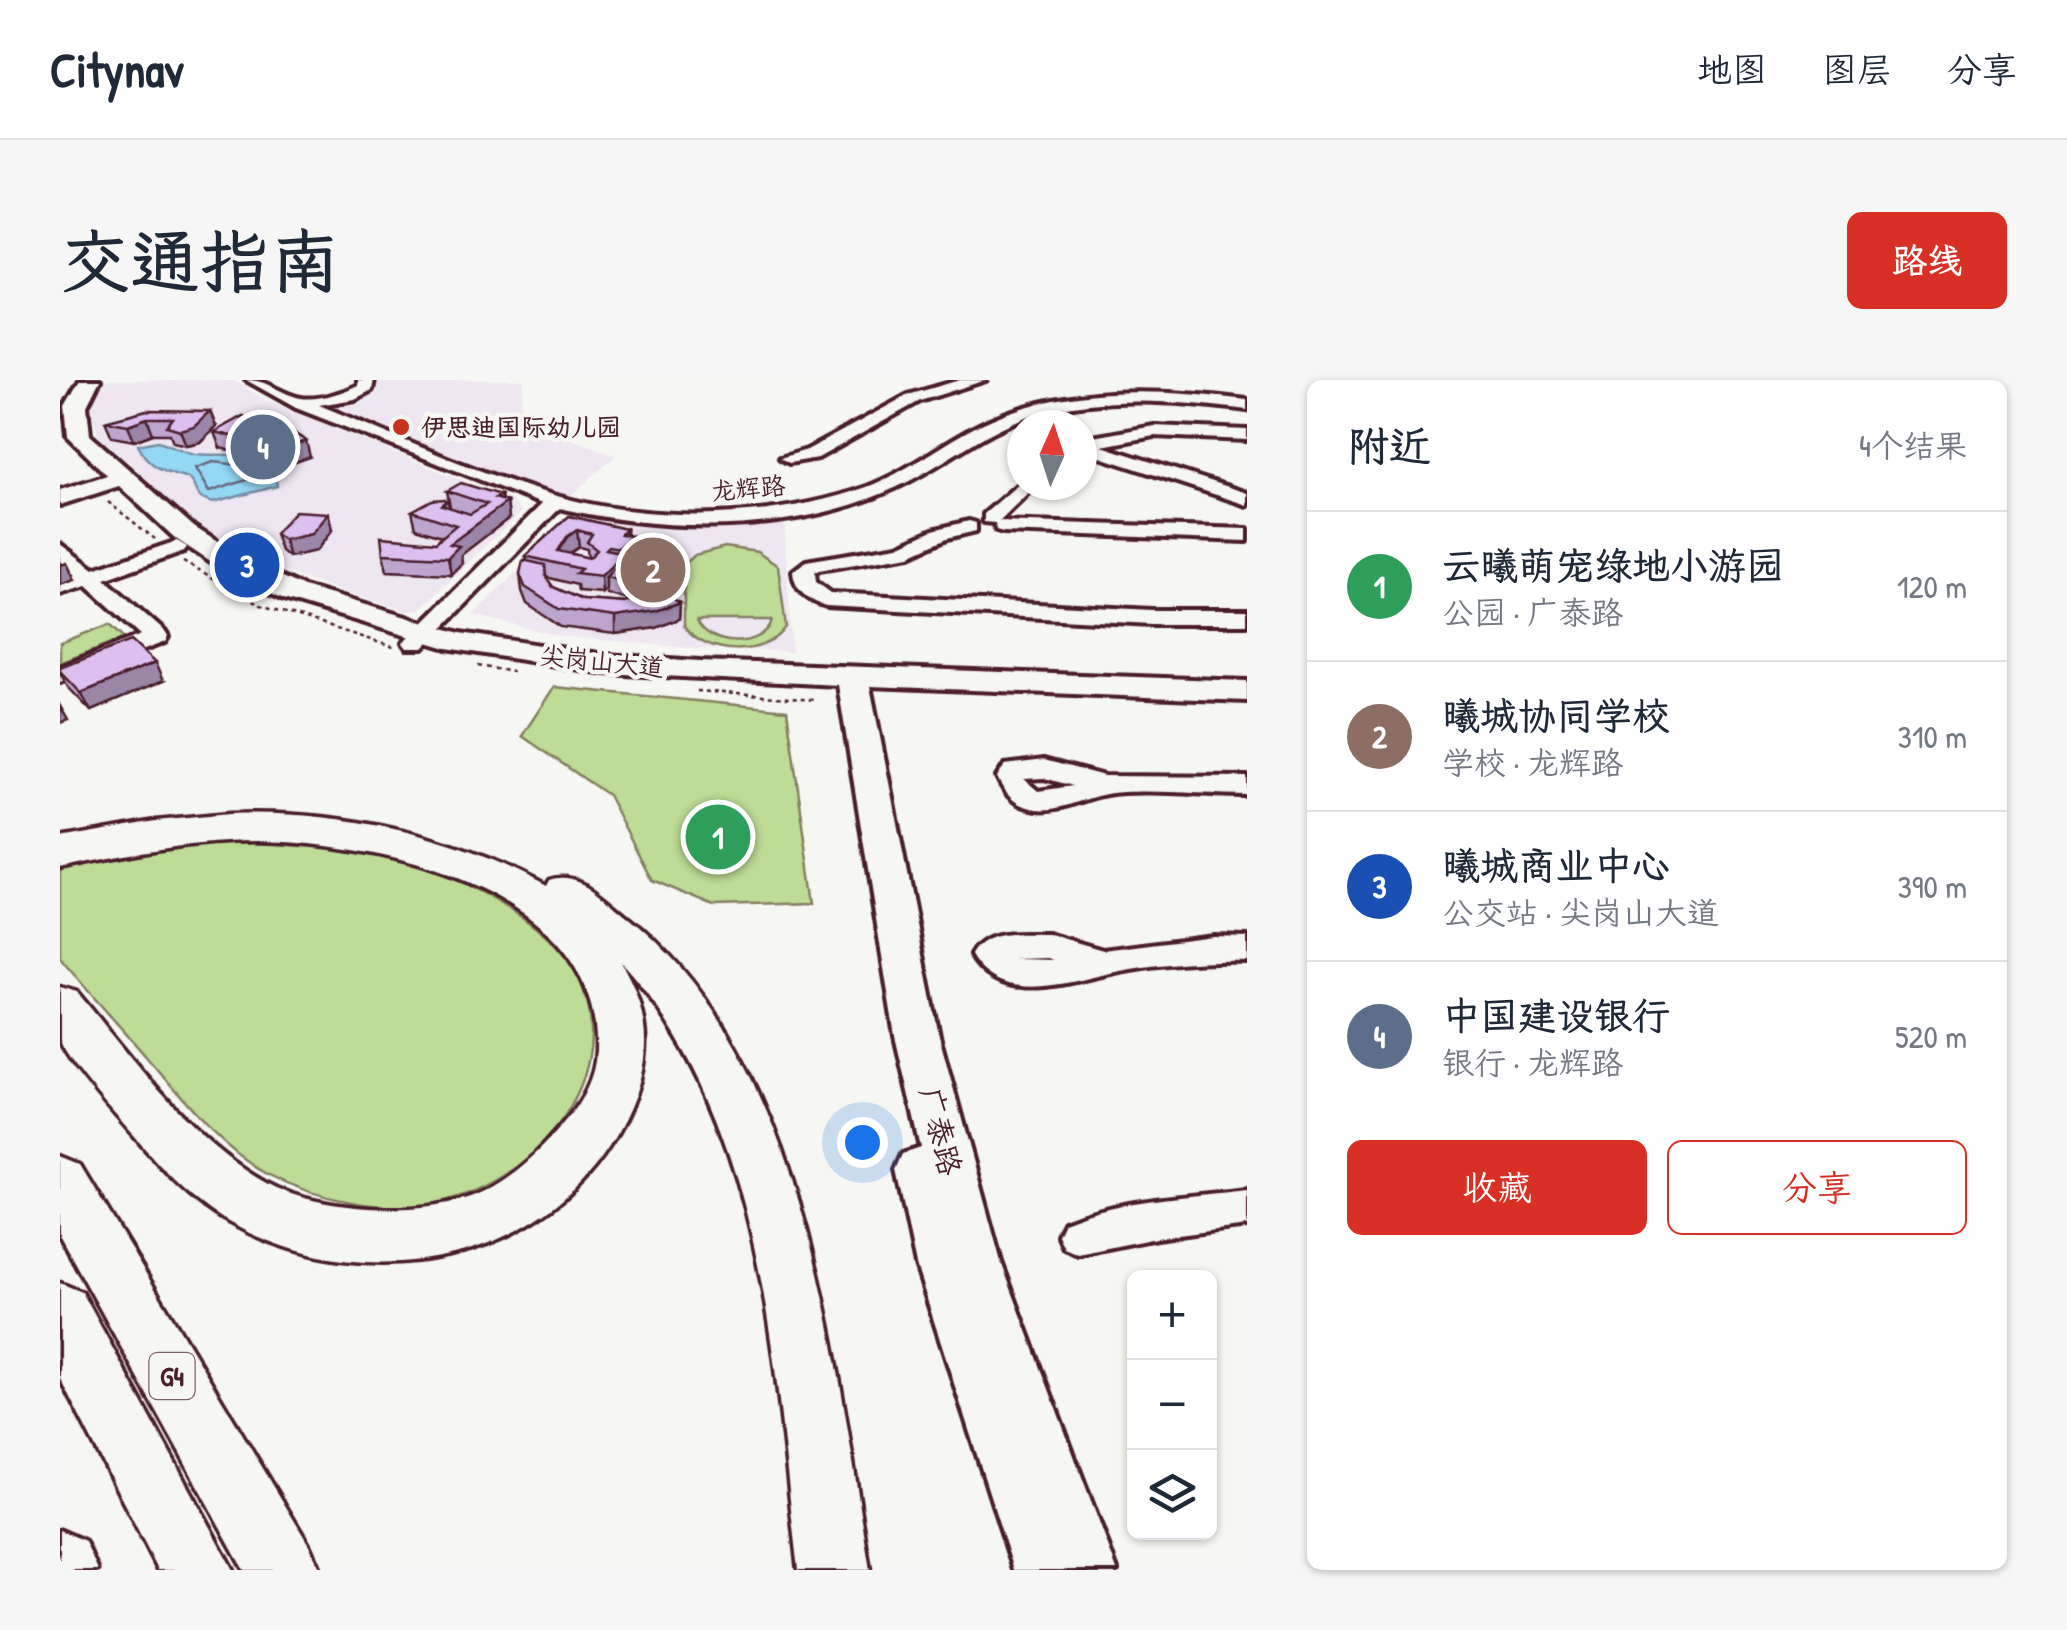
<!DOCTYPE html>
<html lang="zh">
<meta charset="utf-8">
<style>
body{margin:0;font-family:"Patrick Hand","LXGW WenKai TC",sans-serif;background:#f6f6f7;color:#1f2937}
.controls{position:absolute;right:30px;bottom:30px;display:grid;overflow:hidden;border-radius:15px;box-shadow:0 2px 8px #0004}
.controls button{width:90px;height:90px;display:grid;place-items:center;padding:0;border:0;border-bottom:2px solid #e0e1e3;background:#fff;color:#1f2937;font:50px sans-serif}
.compass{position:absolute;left:947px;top:30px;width:90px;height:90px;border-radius:50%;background:#fff;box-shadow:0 2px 8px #0004;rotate:3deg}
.you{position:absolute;left:802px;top:762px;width:35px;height:35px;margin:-25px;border:8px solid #fff;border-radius:50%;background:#1a73e8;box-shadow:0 0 0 15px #1a73e833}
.badge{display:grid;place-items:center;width:65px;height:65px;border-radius:50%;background:#d93025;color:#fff;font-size:32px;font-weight:700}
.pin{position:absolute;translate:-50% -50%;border:5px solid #fff;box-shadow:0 2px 10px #0006}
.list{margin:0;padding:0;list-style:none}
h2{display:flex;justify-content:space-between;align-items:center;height:130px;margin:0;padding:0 40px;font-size:42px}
h2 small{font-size:32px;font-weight:400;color:#747a83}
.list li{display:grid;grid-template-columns:65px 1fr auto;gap:30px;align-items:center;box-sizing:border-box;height:150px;padding:0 40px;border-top:2px solid #e0e1e3}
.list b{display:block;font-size:38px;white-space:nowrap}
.list p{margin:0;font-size:32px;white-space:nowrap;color:#747a83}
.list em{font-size:32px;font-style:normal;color:#747a83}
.actions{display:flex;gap:20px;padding:30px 40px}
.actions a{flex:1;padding:22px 0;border:2px solid #d93025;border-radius:15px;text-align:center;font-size:35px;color:#d93025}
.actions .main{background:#d93025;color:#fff}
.icon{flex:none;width:55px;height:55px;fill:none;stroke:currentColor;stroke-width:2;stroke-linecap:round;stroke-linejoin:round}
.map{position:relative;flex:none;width:1187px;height:1190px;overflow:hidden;border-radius:15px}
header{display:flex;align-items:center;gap:60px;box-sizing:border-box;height:140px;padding:0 50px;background:#fff;border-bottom:2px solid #e0e1e3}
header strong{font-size:48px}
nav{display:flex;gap:55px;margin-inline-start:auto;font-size:35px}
.intro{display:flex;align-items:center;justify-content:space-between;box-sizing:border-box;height:240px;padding:0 60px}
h1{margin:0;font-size:70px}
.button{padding:25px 45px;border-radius:15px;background:#d93025;color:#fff;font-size:35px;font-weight:700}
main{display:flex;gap:60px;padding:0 60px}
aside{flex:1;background:#fff;border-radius:15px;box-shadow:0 2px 8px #0004}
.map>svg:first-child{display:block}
.built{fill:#eee6f1}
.green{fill:#bddc95;stroke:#847e60;stroke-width:2.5;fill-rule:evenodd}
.water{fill:#94d8f6;stroke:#768ea5;stroke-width:2.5}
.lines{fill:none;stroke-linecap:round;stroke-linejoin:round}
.shore{stroke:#68697c;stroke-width:2.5}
.minor-casing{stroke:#4a1f2b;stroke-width:8}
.major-casing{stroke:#4a1f2b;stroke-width:8}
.highway-casing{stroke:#4a1f2b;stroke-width:7}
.path{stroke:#4a1f2b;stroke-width:2.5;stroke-dasharray:4 4;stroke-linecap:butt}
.minor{fill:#f6f6f2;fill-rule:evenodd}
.major{fill:#f6f6f2;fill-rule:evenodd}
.highway{fill:#f6f6f2;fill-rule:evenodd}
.wall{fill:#bda6ce;stroke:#4a1f2b;stroke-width:2.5;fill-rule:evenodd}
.shaded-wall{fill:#9a87a8;stroke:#4a1f2b;stroke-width:2.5}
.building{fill:#dcc1f0;stroke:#4a1f2b;stroke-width:2.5;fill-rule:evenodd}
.poi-dot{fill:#c8321e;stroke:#f6f6f2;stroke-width:4}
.labels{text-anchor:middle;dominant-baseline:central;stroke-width:9;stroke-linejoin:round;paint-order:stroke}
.far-poi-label{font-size:25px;font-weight:bold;fill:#4a1f2b;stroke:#f6f6f2;text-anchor:start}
.far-street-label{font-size:25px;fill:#4a1f2b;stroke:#f6f6f2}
.shield{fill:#f6f6f2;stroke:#7e6067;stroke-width:2.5}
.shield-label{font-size:28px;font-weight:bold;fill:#4a1f2b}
.street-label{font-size:30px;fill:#4a1f2b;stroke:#f6f6f2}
</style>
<header>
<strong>Citynav</strong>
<nav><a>地图</a><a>图层</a><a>分享</a></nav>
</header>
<div class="intro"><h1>交通指南</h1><a class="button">路线</a></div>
<main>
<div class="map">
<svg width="1187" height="1190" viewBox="0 0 1187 1190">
<rect width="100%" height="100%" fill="#f6f6f2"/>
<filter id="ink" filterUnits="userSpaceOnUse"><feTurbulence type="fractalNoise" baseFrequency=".01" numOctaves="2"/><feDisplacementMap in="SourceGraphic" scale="20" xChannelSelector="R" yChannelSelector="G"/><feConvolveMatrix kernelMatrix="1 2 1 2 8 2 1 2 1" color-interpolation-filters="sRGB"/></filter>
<g filter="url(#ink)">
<g class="built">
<path d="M 41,0 L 173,0 L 206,20 L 451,120 L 461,132 L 359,230 L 347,231 L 284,213 L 200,182 L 146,152 L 38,57 L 30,23 Z"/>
<path d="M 314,0 L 464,0 L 459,38 L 556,76 L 509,117 L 441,97 L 258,24 L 307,14 L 313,8 Z"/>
<path d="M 513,136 L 578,144 L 724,141 L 732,272 L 618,267 L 499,256 L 413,235 Z"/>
</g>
<g class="green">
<path d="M 665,167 L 697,172 L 718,186 L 726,247 C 705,279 645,275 624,246 L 624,185 L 635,175 ZM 637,240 L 712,240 L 712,241 C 702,270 648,267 637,240 Z"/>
<path d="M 50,244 L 65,258 L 0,283 L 0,263 Z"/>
<path d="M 494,307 L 727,330 L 754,523 L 654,526 L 592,500 L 548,415 L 462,356 Z"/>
<path d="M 189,463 C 244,465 301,468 354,484 C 410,502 499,547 522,605 C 561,705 468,807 371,824 C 321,833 254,818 209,795 C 161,769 124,721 89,680 C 60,646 29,613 0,578 L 0,489 L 132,465 Z"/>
</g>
<path class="water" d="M 98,61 C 112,65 123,72 135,74 C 163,78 210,64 217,106 L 153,123 C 130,117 140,109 128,98 C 104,91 89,88 78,65 Z"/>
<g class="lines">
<path class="shore" d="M 153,82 L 188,86 L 200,96 L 149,112 L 135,88 Z"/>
<g class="minor-casing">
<g id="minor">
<path d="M 186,0 C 209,0 220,14 241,18 C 258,21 284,12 298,5 L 298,0 L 314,0 L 312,10 L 295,19 L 259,25 C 336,56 413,92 493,115 C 591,143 710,141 807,107 C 847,92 881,64 919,45 C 1002,4 1098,9 1187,20 L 1187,30 C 1118,21 1044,15 976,34 C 924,49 884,86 835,108 C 734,155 606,153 500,128 L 363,268 L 347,268 L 343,263 L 347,258 L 482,124 L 236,28 Z"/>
<path d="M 900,0 L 926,0 L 860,21 L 758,78 L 729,83 L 720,78 L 747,70 L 848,15 Z"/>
<path d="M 1094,46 L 1187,50 L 1187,60 L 1094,56 L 1042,66 L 1187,113 L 1187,125 L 1022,71 L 1022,59 Z"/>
<path d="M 962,101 L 962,105 L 976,105 L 939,141 L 1187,149 L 1187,161 L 943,152 L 936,150 L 935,143 L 924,142 L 924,134 Z"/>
<path d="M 909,141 L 916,143 L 916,151 L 887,158 L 850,175 L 759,190 L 755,193 L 756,202 L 771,213 L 1092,230 L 1187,230 L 1187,244 L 1092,244 L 766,226 C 748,221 734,210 733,191 L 746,181 L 838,166 L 873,150 Z"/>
<path d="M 117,161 L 127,167 L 124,171 L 45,199 L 105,252 L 108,257 L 105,262 L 0,302 L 0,287 L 81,255 L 27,206 L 0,214 L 0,201 L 16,195 L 0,181 L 0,164 L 34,189 Z"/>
<path d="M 984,380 L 1044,396 L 1187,397 L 1187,415 C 1147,415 1082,408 1046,414 C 1022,418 1001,432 977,429 C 955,426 946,416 937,397 L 945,385 ZM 984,398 L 1013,406 L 978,411 L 964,399 Z"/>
<path d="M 988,554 L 1043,570 L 1153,556 L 1187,557 L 1187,581 C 1141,580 1091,584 1046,594 C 1003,604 938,624 911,575 C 926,548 961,555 988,554 ZM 988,578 L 994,580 L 952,579 Z"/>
<path d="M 1187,810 L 1187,846 L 1096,858 L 1018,874 L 1004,868 L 998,855 L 1004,842 C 1060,819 1127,817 1187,810 Z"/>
</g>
</g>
<g class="major-casing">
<path id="major" d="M 20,0 L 40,0 L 27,26 L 30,55 L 134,147 L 181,177 L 244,207 L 401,253 L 545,275 L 640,281 L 1187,301 L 1187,321 L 810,306 L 879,656 L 941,882 L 1057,1190 L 954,1190 L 856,885 L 836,790 L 843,774 L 861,768 L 835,656 L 778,305 L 545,293 L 387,268 L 224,219 L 161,189 L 116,159 L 59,106 L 0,125 L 0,110 L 47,95 L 8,57 L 5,26 Z"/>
</g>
<g class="highway-casing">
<g id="highway">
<path d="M 169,434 C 279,430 389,453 486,506 L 489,500 C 521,490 543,517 567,536 C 748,678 775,978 810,1190 L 738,1190 C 713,985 707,742 560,581 C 593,636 592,683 565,739 C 493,886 306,919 170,843 C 133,822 101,788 74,756 C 59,739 4,678 0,660 C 0,644 0,623 0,607 L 17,612 C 74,679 129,761 208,804 C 259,832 369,838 422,812 C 451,797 476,775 497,750 C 517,729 535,701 536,671 C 542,508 319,462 194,461 C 129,461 64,475 0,488 L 0,458 L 96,441 Z"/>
<path d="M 0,776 L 20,784 L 249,1165 L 260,1190 L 184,1190 L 0,856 Z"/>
<path d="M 0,903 L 22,912 L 173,1190 L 98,1190 L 0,998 Z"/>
<path d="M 0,1150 L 25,1161 L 38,1190 L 0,1190 Z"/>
</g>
</g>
<g class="path">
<path d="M 48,122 L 95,159"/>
<path d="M 123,182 L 198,224 L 336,268"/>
<path d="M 418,286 L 453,292"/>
<path d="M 637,311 L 755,320"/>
</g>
<use href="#minor" class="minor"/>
<use href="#major" class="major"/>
<use href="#highway" class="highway"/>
</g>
<g class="wall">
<path d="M 87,30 L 156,46 L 140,62 L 126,65 L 113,62 L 110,54 L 93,54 L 74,61 L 52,57 L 45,41 Z"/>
<path d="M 183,36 L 250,77 L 232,83 L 226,79 L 209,80 L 206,78 L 202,67 L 195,65 L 176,72 L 160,68 L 154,52 Z"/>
<path d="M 387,111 L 441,115 L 442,120 L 447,122 L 449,138 L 401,175 L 402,183 L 391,194 L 327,191 L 323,174 L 376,162 L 382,156 L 356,148 L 352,131 L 387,121 L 390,127 Z"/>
<path d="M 268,133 L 272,150 L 256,171 L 229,177 L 221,171 L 215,154 Z"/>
<path d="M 509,136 L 566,149 L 571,173 L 564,181 L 614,186 L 613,192 L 619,211 L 613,218 L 620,222 L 619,239 L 596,248 L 555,254 L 501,247 L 467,224 L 462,211 L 460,194 L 466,181 L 465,176 ZM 519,167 L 527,169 L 528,178 L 509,173 ZM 486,197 L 517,205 L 518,211 L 542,213 L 546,209 L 547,214 L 572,221 L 565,223 L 523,220 L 493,207 Z"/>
<path d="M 0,288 L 103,301 L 31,331 L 8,307 L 0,293 Z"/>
</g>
<g class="shaded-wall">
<path d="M 150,31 L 156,46 L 140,62 L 126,65 L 120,50 Z"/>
<path d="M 87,38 L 93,54 L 74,61 L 68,45 Z"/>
<path d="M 190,49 L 195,65 L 176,72 L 171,56 Z"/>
<path d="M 246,61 L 250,77 L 232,83 L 228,67 Z"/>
<path d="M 222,63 L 226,79 L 209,80 L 204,64 Z"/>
<path d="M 441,115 L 442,125 L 447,122 L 449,138 L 401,175 L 402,183 L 391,194 L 388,177 L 390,164 L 435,118 Z"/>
<path d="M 268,133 L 272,150 L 256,171 L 229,177 L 224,160 Z"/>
<path d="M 566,149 L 566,160 L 571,156 L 571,173 L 546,197 L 546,209 L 542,213 L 541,196 L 559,178 L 561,154 Z"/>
<path d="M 517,150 L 519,167 L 508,174 L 498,171 L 507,157 Z"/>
<path d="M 7,183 L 15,200 L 0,205 L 0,185 Z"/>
<path d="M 614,186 L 613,200 L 619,194 L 619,211 L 604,228 L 620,222 L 619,239 L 596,248 L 555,254 L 555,237 L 604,228 L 604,211 L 609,191 Z"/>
<path d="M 95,283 L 103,301 L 31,331 L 21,313 Z"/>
<path d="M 0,326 L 8,340 L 0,343 Z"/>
</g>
<g class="building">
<path d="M 87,30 L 150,31 L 134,46 L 120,50 L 107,46 L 113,38 L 87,38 L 68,45 L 45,41 Z"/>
<path d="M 183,36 L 229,50 L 246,61 L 228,67 L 222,63 L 204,64 L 201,62 L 209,55 L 190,49 L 171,56 L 154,52 Z"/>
<path d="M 401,103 L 441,115 L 435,118 L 447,122 L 390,164 L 399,166 L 388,177 L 323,174 L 321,157 L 376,162 L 396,145 L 352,131 L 372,120 L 385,119 L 387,121 L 382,125 L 410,134 L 427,124 L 387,111 Z"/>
<path d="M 235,131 L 268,133 L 251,154 L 224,160 L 215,154 Z"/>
<path d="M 509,136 L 566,149 L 561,154 L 571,156 L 559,168 L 549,166 L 546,169 L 564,173 L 541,196 L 516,193 L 521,189 L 465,176 ZM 517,150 L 532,154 L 527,162 L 537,170 L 529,178 L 498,171 L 507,157 Z"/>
<path d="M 578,178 L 614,186 L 609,191 L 619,194 L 604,211 L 546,197 L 562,180 L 573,183 Z"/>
<path d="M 463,180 L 485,185 L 486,197 L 493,207 L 523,220 L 565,223 L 603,212 L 620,222 L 596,231 L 555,237 L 499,229 L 465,207 L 460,194 Z"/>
<path d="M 71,261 L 95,283 L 21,313 L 0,291 L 0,288 Z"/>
</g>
</g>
<circle class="poi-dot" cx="341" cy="47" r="10"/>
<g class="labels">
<g class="far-poi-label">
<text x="361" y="47">伊思迪国际幼儿园</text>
</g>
<g class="far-street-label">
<text transform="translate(688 108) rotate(-5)">龙辉路</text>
<text transform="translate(542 281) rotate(6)">尖岗山大道</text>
</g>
<rect class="shield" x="89.5" y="973" width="45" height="46" rx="8"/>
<g class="shield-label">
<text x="112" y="996">G4</text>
</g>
<g class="street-label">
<text transform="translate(881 751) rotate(76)">广泰路</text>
</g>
</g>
</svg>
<div class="controls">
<button>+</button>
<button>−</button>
<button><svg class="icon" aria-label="layers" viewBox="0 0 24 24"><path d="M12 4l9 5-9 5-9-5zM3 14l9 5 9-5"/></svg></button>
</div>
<svg class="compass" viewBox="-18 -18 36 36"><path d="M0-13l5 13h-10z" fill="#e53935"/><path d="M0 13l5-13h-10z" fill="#747a83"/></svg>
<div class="you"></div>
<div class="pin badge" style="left:658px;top:457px;background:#2e9e5b">1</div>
<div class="pin badge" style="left:593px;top:190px;background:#8d6e63">2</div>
<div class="pin badge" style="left:187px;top:185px;background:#1a4fb4">3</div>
<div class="pin badge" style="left:203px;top:67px;background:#5c6f8a">4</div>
</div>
<aside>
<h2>附近<small>4个结果</small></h2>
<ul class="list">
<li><span class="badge" style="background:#2e9e5b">1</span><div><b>云曦萌宠绿地小游园</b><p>公园 · 广泰路</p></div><em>120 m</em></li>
<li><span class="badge" style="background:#8d6e63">2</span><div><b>曦城协同学校</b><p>学校 · 龙辉路</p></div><em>310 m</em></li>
<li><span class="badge" style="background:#1a4fb4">3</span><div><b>曦城商业中心</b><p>公交站 · 尖岗山大道</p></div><em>390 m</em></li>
<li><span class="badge" style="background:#5c6f8a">4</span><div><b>中国建设银行</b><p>银行 · 龙辉路</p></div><em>520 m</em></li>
</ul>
<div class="actions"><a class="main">收藏</a><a>分享</a></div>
</aside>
</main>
